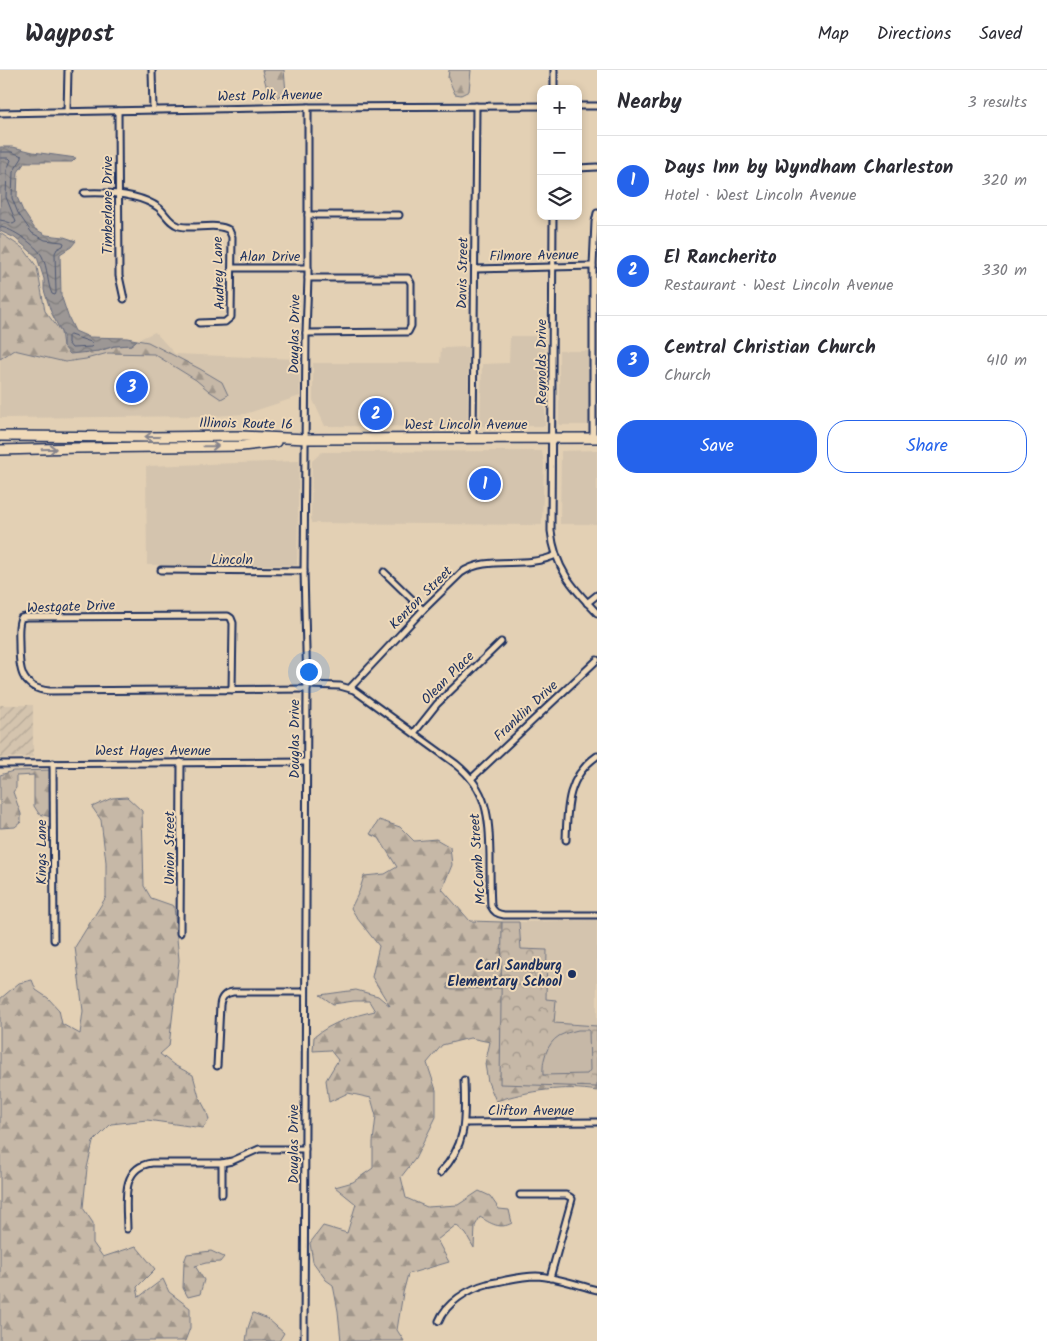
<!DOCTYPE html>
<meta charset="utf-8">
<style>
body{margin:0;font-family:Kalam,sans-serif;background:#f7f7f7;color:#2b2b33}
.controls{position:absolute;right:15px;top:15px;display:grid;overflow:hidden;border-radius:10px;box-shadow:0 2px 8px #0003}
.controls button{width:45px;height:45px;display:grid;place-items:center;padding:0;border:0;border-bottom:1px solid #e1e1e2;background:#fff;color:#2b2b33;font:25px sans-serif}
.you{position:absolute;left:308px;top:601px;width:18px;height:18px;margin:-12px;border:4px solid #fff;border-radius:50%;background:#1a73e8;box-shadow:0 0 0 8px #1a73e833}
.badge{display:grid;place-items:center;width:32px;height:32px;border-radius:50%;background:#2563eb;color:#fff;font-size:16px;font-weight:700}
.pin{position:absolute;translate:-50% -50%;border:2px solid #fff;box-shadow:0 1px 5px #0006}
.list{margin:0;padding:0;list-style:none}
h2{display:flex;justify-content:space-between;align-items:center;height:65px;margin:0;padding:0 20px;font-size:21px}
h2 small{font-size:16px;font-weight:400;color:#7c7c81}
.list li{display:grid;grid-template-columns:32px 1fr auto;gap:15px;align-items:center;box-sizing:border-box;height:90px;padding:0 20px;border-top:1px solid #e1e1e2}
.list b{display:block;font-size:19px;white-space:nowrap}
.list p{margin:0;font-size:16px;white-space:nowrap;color:#7c7c81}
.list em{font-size:16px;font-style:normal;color:#7c7c81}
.actions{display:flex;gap:10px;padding:15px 20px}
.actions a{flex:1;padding:11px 0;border:1px solid #2563eb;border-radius:20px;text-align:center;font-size:18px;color:#2563eb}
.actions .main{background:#2563eb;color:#fff}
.icon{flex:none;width:28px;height:28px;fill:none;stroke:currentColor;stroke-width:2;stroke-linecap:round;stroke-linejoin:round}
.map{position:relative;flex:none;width:597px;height:1271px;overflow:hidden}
header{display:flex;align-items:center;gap:30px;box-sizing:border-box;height:70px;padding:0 25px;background:#fff;border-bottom:1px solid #e1e1e2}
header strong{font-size:24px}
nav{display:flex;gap:28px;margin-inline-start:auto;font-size:18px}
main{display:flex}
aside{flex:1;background:#fff}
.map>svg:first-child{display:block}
.built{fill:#d4c4ae}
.industrial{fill:url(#industrial-furrows)}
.forest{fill:url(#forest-firs);stroke:#707482}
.park{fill:url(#park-crowns);stroke:#707482}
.garden{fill:#c6b8a7;stroke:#707482}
.water{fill:url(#water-waves);stroke:#686d7f}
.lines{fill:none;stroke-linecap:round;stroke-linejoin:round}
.shore{stroke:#4f5974;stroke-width:1}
.street-casing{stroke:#1b2f5e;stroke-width:9}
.primary-casing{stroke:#1b2f5e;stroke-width:12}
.street{stroke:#f0dab9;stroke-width:5}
.primary{stroke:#f0dab9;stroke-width:9}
.oneway{stroke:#86848c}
.poi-dot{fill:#1b2f5e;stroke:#f0dab9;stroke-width:2}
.labels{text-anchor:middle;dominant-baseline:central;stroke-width:4;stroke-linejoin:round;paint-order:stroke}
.street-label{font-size:14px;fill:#1b2f5e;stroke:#f0dab9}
.poi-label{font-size:14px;font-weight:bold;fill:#1b2f5e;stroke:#f0dab9;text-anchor:end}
</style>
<header>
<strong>Waypost</strong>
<nav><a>Map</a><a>Directions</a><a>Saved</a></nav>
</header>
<main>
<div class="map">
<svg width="597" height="1271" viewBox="0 0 597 1271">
<defs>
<pattern id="industrial-furrows" width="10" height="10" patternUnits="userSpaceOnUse" patternTransform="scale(1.25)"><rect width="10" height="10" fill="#d4c4ae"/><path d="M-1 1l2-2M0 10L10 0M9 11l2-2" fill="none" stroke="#b5a998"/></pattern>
<pattern id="forest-firs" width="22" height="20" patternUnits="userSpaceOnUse" patternTransform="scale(1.25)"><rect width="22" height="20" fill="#c6b8a7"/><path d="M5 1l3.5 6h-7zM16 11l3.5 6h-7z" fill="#a0968b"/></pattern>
<pattern id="park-crowns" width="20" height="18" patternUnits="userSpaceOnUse" patternTransform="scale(1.25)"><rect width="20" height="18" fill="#c6b8a7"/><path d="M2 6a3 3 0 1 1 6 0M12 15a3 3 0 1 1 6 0" fill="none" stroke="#a0968b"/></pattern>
<pattern id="water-waves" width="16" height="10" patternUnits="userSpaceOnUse" patternTransform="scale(1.25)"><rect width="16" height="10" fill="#9c9795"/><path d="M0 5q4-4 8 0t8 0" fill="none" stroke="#7e7c7d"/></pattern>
</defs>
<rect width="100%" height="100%" fill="#e3d0b4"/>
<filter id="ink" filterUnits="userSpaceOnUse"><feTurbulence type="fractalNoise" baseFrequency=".02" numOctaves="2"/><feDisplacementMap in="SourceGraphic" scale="10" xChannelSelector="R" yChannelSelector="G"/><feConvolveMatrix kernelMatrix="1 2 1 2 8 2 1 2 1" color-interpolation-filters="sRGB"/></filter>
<g filter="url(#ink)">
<g class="built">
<path d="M 155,262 L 175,284 L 299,289 L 300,326 L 245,344 L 215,346 L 0,348 L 0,276 L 99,281 L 114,276 L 131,275 L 137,270 Z"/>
<path d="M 510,266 L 545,266 L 545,356 L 480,356 L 482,294 L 509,293 Z"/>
<path d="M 469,277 L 467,357 L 325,356 L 313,330 L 313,293 L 440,293 L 441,278 Z"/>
<rect x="559" y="281" width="31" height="74"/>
<path d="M 597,380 L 597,454 L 560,454 L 561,381 Z"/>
<path d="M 542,381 L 544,393 L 542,455 L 311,453 L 312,391 L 322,382 Z"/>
<path d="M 299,391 L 297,495 L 147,495 L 146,396 Z"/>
<path d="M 597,850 L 597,956 L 554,954 L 546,929 L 547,880 L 521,879 L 519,852 Z"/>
</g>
<path class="industrial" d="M 0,635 L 33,635 L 33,687 L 0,688 Z"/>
<g class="forest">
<path d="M 262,0 L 284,0 L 286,22 L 274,29 L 267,19 Z"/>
<path d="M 449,0 L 471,0 L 469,21 L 461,25 L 455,24 L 448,8 Z"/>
<path d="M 0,163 L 24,179 L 37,197 L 45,241 L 61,262 L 63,276 L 99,281 L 115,276 L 131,275 L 137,270 L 148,272 L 200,299 L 222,312 L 228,325 L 221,329 L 209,321 L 196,310 L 154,284 L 108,283 L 86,289 L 65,292 L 14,280 L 0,289 Z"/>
<path d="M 52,700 L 51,747 L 39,744 L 34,736 L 34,705 L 16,706 L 16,718 L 13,722 L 21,744 L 21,752 L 15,757 L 0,758 L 0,705 L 13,701 Z"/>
<path d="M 127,727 L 142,741 L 144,816 L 151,828 L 174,836 L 179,890 L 169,976 L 160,984 L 174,995 L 193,1005 L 199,1027 L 207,1042 L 209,1050 L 203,1058 L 147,1050 L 111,1054 L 93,1072 L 87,1098 L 83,1138 L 93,1153 L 93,1173 L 103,1187 L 136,1176 L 155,1199 L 137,1217 L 139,1227 L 163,1209 L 169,1222 L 190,1238 L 190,1258 L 185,1271 L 0,1271 L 0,929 L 19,913 L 32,910 L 36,920 L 48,928 L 59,940 L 62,954 L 80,964 L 83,941 L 75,877 L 106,827 L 106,792 L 101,750 L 92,737 L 112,728 Z"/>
<path d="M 379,750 L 400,757 L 414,771 L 436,769 L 450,777 L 452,795 L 442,819 L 470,851 L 502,852 L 508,864 L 508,910 L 447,914 L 448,919 L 503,918 L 597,1009 L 597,1021 C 564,1015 528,1021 496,1031 L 488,1012 L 485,994 L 490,972 L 470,968 L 442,975 L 427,993 L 436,1020 L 436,1047 L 415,1089 L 401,1107 L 406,1128 L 427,1137 L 458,1135 L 479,1121 L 490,1126 L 499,1139 L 509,1140 L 512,1153 C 500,1160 490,1153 480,1147 L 475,1156 L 474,1178 L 466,1164 L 456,1155 L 437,1170 L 449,1192 L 408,1204 L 403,1223 L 397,1260 L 404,1271 L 341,1271 L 338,1241 L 333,1215 L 326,1210 L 313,1192 L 310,1173 L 323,1156 L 347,1163 L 356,1134 L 335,1117 L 353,1112 L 373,1098 L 373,1072 L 376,1046 L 371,1028 L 348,1023 L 329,1032 L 326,1010 L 338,990 L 330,980 L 313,981 L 314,967 C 332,952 353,946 375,941 L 369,931 L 354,931 L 333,934 L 320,925 L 356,920 L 378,926 L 390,936 L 372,907 L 379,876 L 357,848 L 351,838 L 359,822 L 364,806 L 385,804 L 397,797 L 379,768 L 370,764 Z"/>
<path d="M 211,1181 L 224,1187 L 220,1192 L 206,1193 L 195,1196 L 204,1210 L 200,1224 L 188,1227 L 183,1218 L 184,1192 L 187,1184 Z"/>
<path d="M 253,1243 L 268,1249 L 284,1263 L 279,1271 L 246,1271 L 248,1258 Z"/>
</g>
<path class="park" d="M 502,852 L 519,852 L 521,879 L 547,880 L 546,929 L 556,930 L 554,953 L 597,956 L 597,1017 L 500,1014 Z"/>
<path class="garden" d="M 578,960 L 589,960 L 590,1000 L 587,1004 L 543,1005 C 542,992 546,974 559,966 C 564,963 571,962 578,960 Z"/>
<path class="water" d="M 0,77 L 13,77 L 33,82 L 76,88 L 72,92 L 25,92 L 18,102 L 17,127 L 23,141 L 35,159 L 46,165 L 64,167 L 76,171 L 71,177 L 60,184 L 61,225 L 68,246 L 75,261 L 89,267 L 127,268 L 137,270 L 131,275 L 114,276 L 99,281 L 70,284 L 63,276 L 63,266 L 51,242 L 44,220 L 44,209 L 37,187 L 15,168 L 0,161 Z"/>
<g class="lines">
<g class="shore">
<path d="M 0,82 L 12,82 L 22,86 L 22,88 L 13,102 L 12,128 L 18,143 L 32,163 L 45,170 L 62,172 L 64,173 L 63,176 L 57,179 L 55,183 L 56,223 L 55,225 L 52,224 C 47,213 48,198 42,186 C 36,175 12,158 0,157"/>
<path d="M 0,88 L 9,88 L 11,90 L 7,100 L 6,127 L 16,152 L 13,154 L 5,151 L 0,150"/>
<path d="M 70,265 L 91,272 L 93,275 L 91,277 L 72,278 L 68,273 L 68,267 Z"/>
</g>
<g class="street-casing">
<g id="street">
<path d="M 152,0 L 153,40"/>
<path d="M 554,0 L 554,19"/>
<path d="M 578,36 L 597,36"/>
<path d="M 118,41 L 119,206 L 124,229"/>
<path d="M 67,42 L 68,0"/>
<path d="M 0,43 L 308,37 L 541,36"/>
<path d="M 578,98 L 597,97"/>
<path d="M 84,123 C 108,122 139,123 159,138 C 166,144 169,153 179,156 C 194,160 216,152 229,160 L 232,167 L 231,247 L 225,252 L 199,253"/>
<path d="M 308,145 L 399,145"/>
<path d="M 553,146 L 551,461 C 555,498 572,517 597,543"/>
<path d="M 232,198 L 308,198"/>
<path d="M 475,199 L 593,196"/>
<path d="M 306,263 L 405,262 L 408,262 L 411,256 L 411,213 L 408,208 L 308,208"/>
<path d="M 593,368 L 593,196 L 595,152 L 597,143"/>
<path d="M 473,369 L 476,36"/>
<path d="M 161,500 L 304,501"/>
<path d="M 384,502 L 423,540"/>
<path d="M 587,533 L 597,525"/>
<path d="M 307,615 L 340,616 L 354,620 L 456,694 C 488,720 489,747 490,785 C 490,802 490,819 491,836 C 494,842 497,844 504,845 L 597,845"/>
<path d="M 350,618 L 423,540 L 461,503 C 488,484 524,500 556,485"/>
<path d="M 232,620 L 233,553 L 231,548 L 228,546 L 26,547 L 21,548 L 20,551 C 18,558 19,567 19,574 C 19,598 20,618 49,621 L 307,619"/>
<path d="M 414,663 L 437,634 L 501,572"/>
<path d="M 53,693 L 54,870"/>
<path d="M 0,694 L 306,692"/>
<path d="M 471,709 L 597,590"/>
<path d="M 566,770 C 567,737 567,707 597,686"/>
<path d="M 180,863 L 181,692"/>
<path d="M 217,996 L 220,935 C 221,927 225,923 233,922 L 305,922"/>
<path d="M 465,1053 L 597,1052"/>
<path d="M 222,1093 L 222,1124"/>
<path d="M 440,1103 C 468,1074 465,1048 464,1010"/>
<path d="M 520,1125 L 566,1125 L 570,1127 L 572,1129 L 550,1208"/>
<path d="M 127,1159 C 127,1135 119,1097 152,1093 L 222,1093 L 232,1091 L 259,1079 L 305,1079"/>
<path d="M 439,1251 C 446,1233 468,1219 487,1214 C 493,1212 499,1212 506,1210 C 516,1208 526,1206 536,1206 C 557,1207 577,1215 597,1220"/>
<path d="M 304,1271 L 307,619 L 304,501 L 306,263 L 308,208 L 308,37"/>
</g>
</g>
<g class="primary-casing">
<g id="primary">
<path d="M 0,366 L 148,367 L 241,366 L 306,369 L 597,368"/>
<path d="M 0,380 L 77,378 L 242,376 L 276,372"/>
</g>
</g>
<use href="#street" class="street"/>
<use href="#primary" class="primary"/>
</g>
<defs><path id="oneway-shaft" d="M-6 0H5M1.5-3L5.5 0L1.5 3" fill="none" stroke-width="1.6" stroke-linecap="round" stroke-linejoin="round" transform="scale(1.25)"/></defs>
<g class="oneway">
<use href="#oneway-shaft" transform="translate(152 367) rotate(180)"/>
<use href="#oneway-shaft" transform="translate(211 376) rotate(-1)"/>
<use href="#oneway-shaft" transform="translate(49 379) rotate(-2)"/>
</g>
</g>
<circle class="poi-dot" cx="572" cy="904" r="5"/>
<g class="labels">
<g class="street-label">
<text transform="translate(270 26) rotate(-1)">West Polk Avenue</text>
<text transform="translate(108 135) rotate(-90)">Timberlane Drive</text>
<text transform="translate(534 186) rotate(-1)">Filmore Avenue</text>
<text x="270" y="187">Alan Drive</text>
<text transform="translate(219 203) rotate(-92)">Audrey Lane</text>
<text transform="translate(463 203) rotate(-89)">Davis Street</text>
<text transform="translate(295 264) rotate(-89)">Douglas Drive</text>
<text transform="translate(542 292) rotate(-90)">Reynolds Drive</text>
<text transform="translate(246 354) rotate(1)">Illinois Route 16</text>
<text x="466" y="355">West Lincoln Avenue</text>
<text x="232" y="490">Lincoln</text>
<text transform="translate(421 528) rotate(-45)">Kenton Street</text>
<text transform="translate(71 537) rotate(-2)">Westgate Drive</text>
<text transform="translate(448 608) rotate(-45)">Olean Place</text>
<text transform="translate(526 641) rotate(-43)">Franklin Drive</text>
<text transform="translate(295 669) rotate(-90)">Douglas Drive</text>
<text x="153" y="681">West Hayes Avenue</text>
<text transform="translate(170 778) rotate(-90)">Union Street</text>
<text transform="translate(42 782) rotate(-90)">Kings Lane</text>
<text transform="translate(478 789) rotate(-94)">McComb Street</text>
<text x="531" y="1041">Clifton Avenue</text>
<text transform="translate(294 1074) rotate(-90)">Douglas Drive</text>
</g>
<g class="poi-label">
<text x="562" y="896">Carl Sandburg<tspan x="562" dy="16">Elementary School</tspan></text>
</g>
</g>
</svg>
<div class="controls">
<button>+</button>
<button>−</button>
<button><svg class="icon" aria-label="layers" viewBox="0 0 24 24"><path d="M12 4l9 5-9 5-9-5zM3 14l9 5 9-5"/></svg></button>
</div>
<div class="you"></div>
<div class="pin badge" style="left:485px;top:414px">1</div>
<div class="pin badge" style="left:376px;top:344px">2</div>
<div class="pin badge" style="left:132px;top:317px">3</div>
</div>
<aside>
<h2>Nearby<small>3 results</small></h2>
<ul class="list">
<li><span class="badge">1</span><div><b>Days Inn by Wyndham Charleston</b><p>Hotel · West Lincoln Avenue</p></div><em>320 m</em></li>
<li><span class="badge">2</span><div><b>El Rancherito</b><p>Restaurant · West Lincoln Avenue</p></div><em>330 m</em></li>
<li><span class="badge">3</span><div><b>Central Christian Church</b><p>Church</p></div><em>410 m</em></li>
</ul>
<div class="actions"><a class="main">Save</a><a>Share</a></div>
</aside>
</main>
